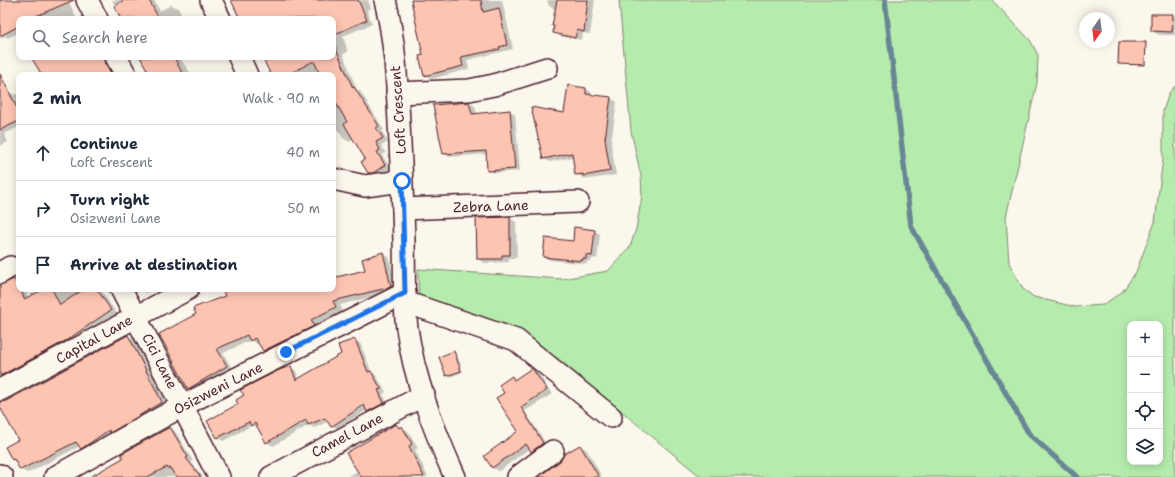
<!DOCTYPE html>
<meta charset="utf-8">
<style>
body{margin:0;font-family:"Shantell Sans",sans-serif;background:#f2f2f3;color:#1f2937}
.controls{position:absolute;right:12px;bottom:12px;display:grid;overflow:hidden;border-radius:8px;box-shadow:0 2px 10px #0003}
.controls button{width:36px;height:36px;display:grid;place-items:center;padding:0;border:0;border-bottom:1px solid #e0e1e3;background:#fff;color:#1f2937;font:20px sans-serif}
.compass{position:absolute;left:1079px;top:12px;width:36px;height:36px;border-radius:50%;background:#fff;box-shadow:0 2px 10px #0003;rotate:194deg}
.stop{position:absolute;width:12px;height:12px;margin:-9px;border:3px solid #1a73e8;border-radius:50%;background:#fff}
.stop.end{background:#1a73e8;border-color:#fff;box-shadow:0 1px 4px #0008}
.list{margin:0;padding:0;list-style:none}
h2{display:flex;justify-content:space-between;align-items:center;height:52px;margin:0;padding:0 16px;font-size:17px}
h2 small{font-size:13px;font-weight:400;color:#747a83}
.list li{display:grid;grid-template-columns:26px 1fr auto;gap:12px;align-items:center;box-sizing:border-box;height:56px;padding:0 16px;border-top:1px solid #e0e1e3}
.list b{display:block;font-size:15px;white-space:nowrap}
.list p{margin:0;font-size:13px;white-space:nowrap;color:#747a83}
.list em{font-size:13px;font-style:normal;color:#747a83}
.icon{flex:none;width:22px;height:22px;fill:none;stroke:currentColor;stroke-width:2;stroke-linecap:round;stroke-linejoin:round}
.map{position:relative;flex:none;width:1175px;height:477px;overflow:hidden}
.search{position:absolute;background:#fff;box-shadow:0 2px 10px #0003;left:16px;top:16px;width:320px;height:44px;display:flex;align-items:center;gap:10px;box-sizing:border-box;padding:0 14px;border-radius:8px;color:#747a83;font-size:15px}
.panel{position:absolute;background:#fff;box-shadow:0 2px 10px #0003;left:16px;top:72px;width:320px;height:220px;border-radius:8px}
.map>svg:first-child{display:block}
.green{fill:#b5ecae;stroke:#80866c;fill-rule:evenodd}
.shadow{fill:#0003}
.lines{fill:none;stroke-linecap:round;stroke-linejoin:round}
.stream{stroke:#688694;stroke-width:5.5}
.building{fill:#fdc4b2;stroke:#4a1f2b}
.minor-casing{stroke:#4a1f2b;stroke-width:24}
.minor{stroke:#fbf7ec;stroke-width:21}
.route{stroke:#1a73e8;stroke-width:5}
.labels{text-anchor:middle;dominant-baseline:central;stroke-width:3;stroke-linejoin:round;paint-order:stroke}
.street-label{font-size:14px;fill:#4a1f2b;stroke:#fbf7ec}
</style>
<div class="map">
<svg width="1175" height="477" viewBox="0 0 1175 477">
<rect width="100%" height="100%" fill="#fbf7ec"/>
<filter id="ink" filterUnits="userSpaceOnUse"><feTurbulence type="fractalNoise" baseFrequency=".025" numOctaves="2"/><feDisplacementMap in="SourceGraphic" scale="8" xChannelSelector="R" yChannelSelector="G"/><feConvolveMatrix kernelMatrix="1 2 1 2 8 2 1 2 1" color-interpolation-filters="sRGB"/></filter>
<g filter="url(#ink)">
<path class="green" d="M 619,0 L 992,0 L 1030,40 L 1038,55 L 1037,83 L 1006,217 L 1009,263 L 1023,289 L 1034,297 L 1075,307 L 1103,305 L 1122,292 L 1136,272 L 1155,222 L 1163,158 L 1163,111 L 1169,93 L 1175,86 L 1175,477 L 701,477 L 557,358 L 500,325 L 419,299 L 418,269 L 562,279 L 608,271 L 630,247 L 636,229 L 642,196 L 641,176 L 631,131 ZM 1130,324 L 1160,324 L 1160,462 L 1130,462 Z"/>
<g class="shadow">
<path d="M 0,0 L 68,0 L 77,19 L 19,19 L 19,37 L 16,34 L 8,38 L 5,36 L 0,38 Z"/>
<path d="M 112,0 L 154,0 L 160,11 L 171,5 L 178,8 L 183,18 L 186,17 L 190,19 L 122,19 Z"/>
<path d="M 233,0 L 368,0 L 371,8 L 367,10 L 372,24 L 343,36 L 348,52 L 343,54 L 357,90 L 360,91 L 384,130 L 382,131 L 388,142 L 381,146 L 386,153 L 382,155 L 391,169 L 379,176 L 375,176 L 369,173 L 366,159 L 354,138 L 349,142 L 343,138 L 337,129 L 333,131 L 333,75 L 272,75 L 263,57 L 333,57 L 333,19 L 241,19 Z"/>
<path d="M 411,0 L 502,0 L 513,49 L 467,60 L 469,69 L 431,79 L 425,75 L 424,56 L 413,2 Z"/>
<path d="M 547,0 L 595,0 L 590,34 L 583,33 L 582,40 L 560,36 L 554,32 L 555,9 L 549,6 Z"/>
<path d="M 1173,15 L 1175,17 L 1175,35 L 1159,35 L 1152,31 Z"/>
<path d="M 32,57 L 109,57 L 115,75 L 44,75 Z"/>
<path d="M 142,57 L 179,57 L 192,75 L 154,75 Z"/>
<path d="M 232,72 L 237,75 L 226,75 Z"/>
<path d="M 0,75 L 13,95 L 19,93 L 19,130 L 17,128 L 4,134 L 8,142 L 0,146 Z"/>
<path d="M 569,86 L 586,89 L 592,93 L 592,96 L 611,98 L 617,102 L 611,143 L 616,175 L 590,179 L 583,178 L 576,174 L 573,157 L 550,162 L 544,159 L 565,114 Z"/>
<path d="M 469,103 L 475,106 L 477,115 L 509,111 L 515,114 L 520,171 L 494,173 L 488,170 L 487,154 L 449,157 L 444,153 Z"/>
<path d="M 510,218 L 516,222 L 517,258 L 509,258 L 509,262 L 484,263 L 478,259 Z"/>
<path d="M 594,231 L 600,234 L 597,259 L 592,258 L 591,262 L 587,261 L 587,264 L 550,260 L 544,257 Z"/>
<path d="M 383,253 L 389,257 L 397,290 L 340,305 L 343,311 L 318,324 L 320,330 L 271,354 L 264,350 L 259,343 L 257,344 L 251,340 L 223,353 L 233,370 L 195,392 L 188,388 L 226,297 L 224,289 L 333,289 L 333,277 L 366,270 Z"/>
<path d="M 14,281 L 19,284 L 19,289 L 25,289 L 28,298 L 47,289 L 100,289 L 117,314 L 73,344 L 0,384 L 0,286 Z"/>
<path d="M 140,289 L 153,289 L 146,293 Z"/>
<path d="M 128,336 L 135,340 L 168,406 L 88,452 L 80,446 L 28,473 L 21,470 L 17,462 L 12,459 L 20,440 L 0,403 L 6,402 Z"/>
<path d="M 355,340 L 360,343 L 372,373 L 376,375 L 386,392 L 383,394 L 389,406 L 374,414 L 367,410 L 337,429 L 329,421 L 314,428 L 309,425 L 273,446 L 267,442 L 259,428 L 253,425 L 223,441 L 218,438 L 209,421 L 240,405 L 291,367 L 296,371 L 299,379 L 342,355 Z"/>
<path d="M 454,352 L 457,354 L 463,372 L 450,377 L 447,375 Z"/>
<path d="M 532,370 L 538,373 L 552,394 L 525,411 L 548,447 L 538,455 L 530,448 L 499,471 L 493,468 L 485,457 L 519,432 L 506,393 L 512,378 L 516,380 Z"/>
<path d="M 396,425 L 408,431 L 418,448 L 415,450 L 428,477 L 347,477 L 358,471 Z"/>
<path d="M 170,428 L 175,431 L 193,461 L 191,462 L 203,477 L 93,477 L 124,459 Z"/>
<path d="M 580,446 L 587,450 L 602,477 L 540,477 Z"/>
</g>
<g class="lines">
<path class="stream" d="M 885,0 L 911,226 L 1029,434 L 1077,477"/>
</g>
<g class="building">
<path d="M 0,0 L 74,0 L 29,19 L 19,19 L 19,26 L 0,36 Z"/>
<path d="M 124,0 L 149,0 L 159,19 L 121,19 L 114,6 Z"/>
<path d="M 231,0 L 358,0 L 367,20 L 333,35 L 333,19 L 240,19 Z"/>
<path d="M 411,0 L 481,0 L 483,12 L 499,8 L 507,45 L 499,47 L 500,49 L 461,57 L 463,66 L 424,76 L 419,56 L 423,55 Z"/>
<path d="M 557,0 L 588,0 L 584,32 L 577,30 L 575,38 L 553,33 L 554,26 L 552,26 Z"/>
<path d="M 1151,14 L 1173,14 L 1172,32 L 1151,31 Z"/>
<path d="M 333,42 L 353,88 L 354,87 L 379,126 L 376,128 L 383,138 L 376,142 L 380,150 L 377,152 L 385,165 L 373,173 L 368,173 L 361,162 L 365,159 L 344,124 L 347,122 L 333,98 L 333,75 L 320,75 L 314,61 L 287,75 L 271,75 L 262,57 L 333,57 Z"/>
<path d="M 1119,42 L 1146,42 L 1145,65 L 1118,64 Z"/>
<path d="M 31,57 L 102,57 L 112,75 L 42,75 Z"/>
<path d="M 140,57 L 174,57 L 183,75 L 150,75 Z"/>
<path d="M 0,74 L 19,112 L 19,121 L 0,130 Z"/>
<path d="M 568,85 L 586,88 L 586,94 L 611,97 L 605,139 L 610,171 L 583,176 L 583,174 L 575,175 L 572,153 L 543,159 L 531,107 L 564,113 Z"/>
<path d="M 469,102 L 472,114 L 510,110 L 515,169 L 487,171 L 486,151 L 443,154 L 433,105 Z"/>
<path d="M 510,217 L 510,255 L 502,255 L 502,259 L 477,259 L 476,218 Z"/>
<path d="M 574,227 L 595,230 L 592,256 L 586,255 L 586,259 L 582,259 L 582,261 L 543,257 L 545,238 L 573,241 Z"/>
<path d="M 383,252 L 391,287 L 333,301 L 336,307 L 311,320 L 314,326 L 263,351 L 255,338 L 250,341 L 247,335 L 217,349 L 227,366 L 188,389 L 159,334 L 196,314 L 193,308 L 225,296 L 222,289 L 333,289 L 333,278 L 365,270 L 362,259 Z"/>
<path d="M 14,279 L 17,284 L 19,283 L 19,289 L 21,289 L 24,299 L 44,289 L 52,289 L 60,305 L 84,289 L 97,289 L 111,310 L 67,340 L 0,376 L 0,285 Z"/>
<path d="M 128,335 L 162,402 L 110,433 L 109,430 L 81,449 L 76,442 L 20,470 L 14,459 L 12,460 L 5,447 L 18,440 L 0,407 L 0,402 L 6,401 Z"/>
<path d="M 355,339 L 368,372 L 371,371 L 381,389 L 378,390 L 384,403 L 367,412 L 364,405 L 331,427 L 325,418 L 308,425 L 306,420 L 266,443 L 255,423 L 251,426 L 249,422 L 217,438 L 207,421 L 238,404 L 236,400 L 244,395 L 240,390 L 279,370 L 291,366 L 296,380 L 341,354 L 338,345 Z"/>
<path d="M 454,351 L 461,371 L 446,376 L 439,357 Z"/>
<path d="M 532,368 L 547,390 L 521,407 L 543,443 L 531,452 L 526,444 L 492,468 L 484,456 L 518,431 L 496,398 L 504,393 L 499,385 L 512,376 L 514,380 Z"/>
<path d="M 396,424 L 399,428 L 402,426 L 412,444 L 409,446 L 424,477 L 361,477 L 346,453 Z"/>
<path d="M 170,427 L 188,457 L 186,458 L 201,477 L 176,477 L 170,468 L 168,469 L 167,467 L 147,477 L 90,477 L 123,458 L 121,454 Z"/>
<path d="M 580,445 L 599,477 L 538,477 L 560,461 L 564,454 Z"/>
</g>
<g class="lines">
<g class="minor-casing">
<g id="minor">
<path d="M 87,0 L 97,19"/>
<path d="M 211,0 L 220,19"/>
<path d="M 385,0 C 395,40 397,82 399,123 C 401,162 403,201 404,241 C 405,269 403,299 407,328 C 414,379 434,430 455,477"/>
<path d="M 116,57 L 126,75"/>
<path d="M 239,57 L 247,75"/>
<path d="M 397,93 L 469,90 L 494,85 L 547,68"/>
<path d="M 333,179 L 365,186 L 402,181"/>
<path d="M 403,209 L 578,202"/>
<path d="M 0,273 L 10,267"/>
<path d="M 121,289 L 219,477"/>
<path d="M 405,302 L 516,340 L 611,417"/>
<path d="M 0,390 L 188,289"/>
<path d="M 0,475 L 2,477"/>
<path d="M 55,477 L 182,406 L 405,293"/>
<path d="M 271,477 L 424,395"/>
<path d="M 518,477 L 553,451"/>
</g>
</g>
<use href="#minor" class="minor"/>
</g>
</g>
<g class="lines" filter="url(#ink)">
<path class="route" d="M 286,352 L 405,293 L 402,181"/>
</g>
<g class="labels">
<g class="street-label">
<text transform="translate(398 110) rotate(-94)">Loft Crescent</text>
<text transform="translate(491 206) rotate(-2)">Zebra Lane</text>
<text transform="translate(94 339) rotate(-29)">Capital Lane</text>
<text transform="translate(160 361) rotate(63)">Cici Lane</text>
<text transform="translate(218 388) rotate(-27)">Osizweni Lane</text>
<text transform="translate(347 435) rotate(-28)">Camel Lane</text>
</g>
</g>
</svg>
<div class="controls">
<button>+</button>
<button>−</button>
<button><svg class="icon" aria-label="locate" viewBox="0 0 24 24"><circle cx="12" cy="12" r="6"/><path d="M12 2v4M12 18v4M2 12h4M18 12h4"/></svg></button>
<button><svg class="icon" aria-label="layers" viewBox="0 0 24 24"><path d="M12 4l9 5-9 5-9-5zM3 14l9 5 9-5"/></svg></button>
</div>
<svg class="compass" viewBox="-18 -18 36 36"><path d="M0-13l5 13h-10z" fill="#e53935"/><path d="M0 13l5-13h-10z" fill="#747a83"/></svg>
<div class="stop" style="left:402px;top:181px"></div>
<div class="stop end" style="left:286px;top:352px"></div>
<div class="search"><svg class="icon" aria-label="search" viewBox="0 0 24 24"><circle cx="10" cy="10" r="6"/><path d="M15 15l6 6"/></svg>Search here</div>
<section class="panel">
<h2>2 min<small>Walk · 90 m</small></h2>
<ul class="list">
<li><svg class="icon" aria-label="ahead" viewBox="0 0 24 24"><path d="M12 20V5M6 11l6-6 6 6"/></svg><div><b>Continue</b><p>Loft Crescent</p></div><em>40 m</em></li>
<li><svg class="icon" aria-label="right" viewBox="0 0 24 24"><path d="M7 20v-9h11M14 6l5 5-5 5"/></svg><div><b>Turn right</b><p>Osizweni Lane</p></div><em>50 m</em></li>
<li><svg class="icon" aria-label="arrive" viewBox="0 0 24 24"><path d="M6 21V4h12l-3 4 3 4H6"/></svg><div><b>Arrive at destination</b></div></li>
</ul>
</section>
</div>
